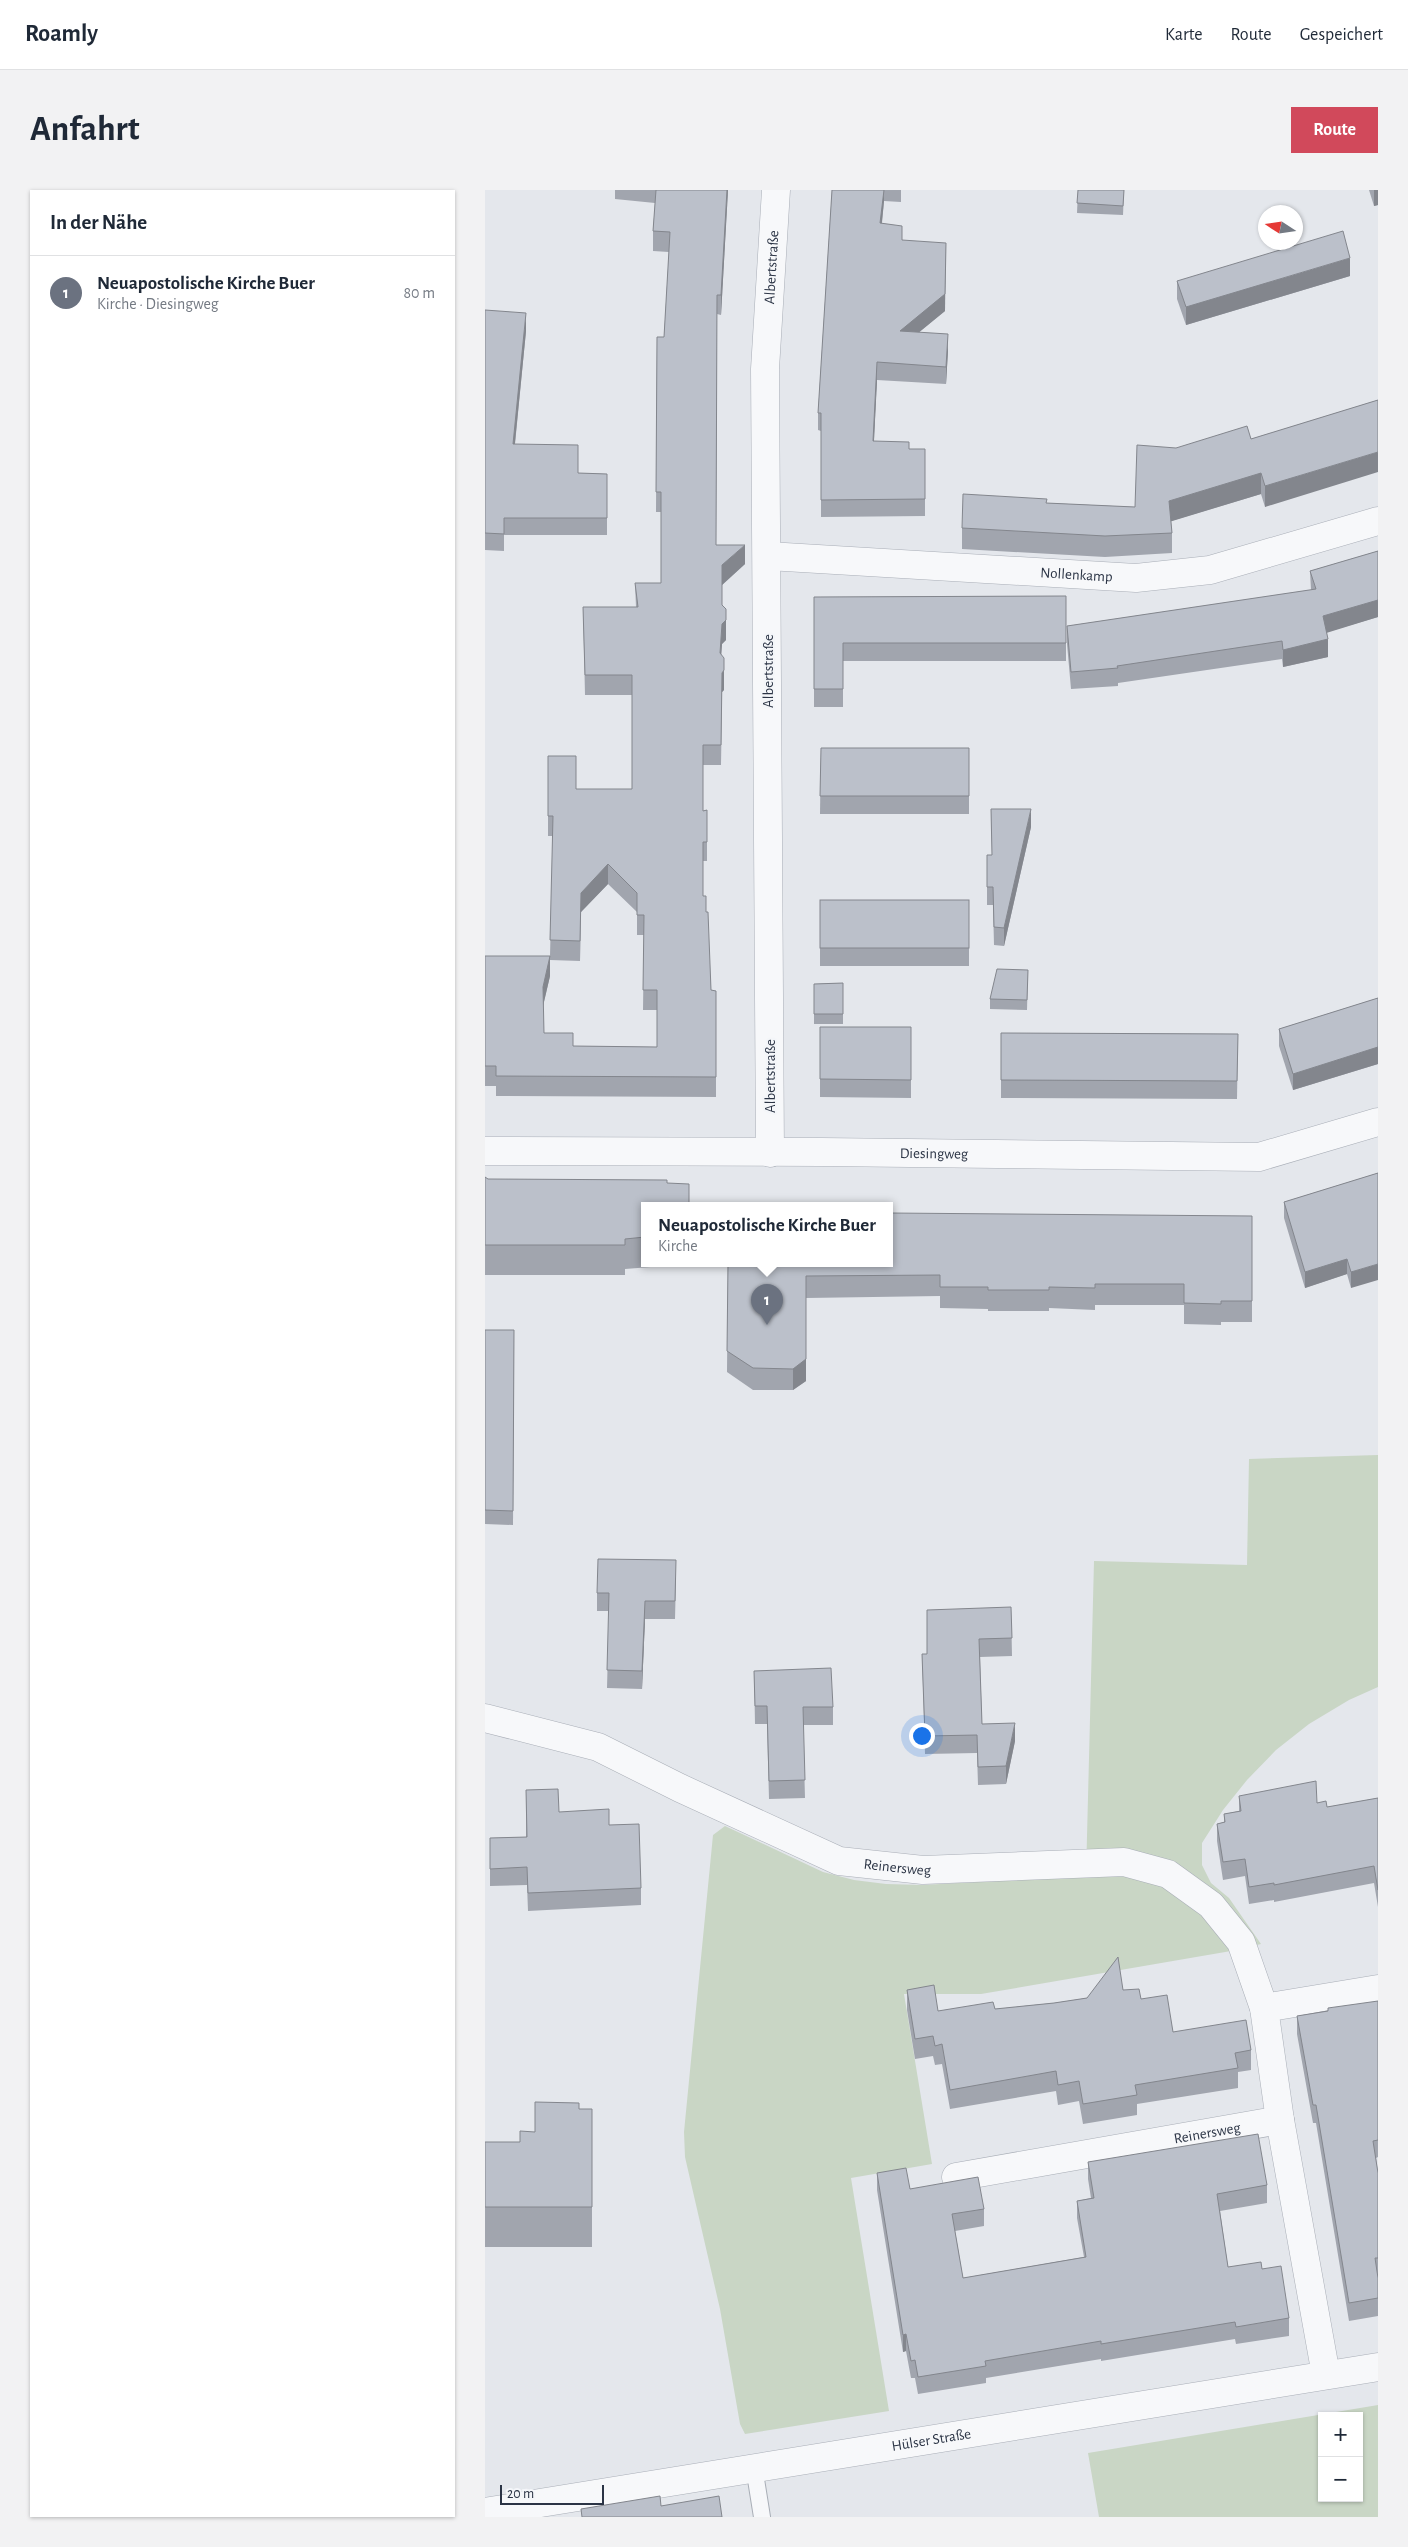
<!DOCTYPE html>
<html lang="de">
<meta charset="utf-8">
<style>
body{margin:0;font-family:"Alegreya Sans",sans-serif;background:#f2f2f3;color:#1f2937}
.controls{position:absolute;right:15px;bottom:15px;display:grid;overflow:hidden;border-radius:0px;box-shadow:0 1px 4px #0004}
.controls button{width:45px;height:45px;display:grid;place-items:center;padding:0;border:0;border-bottom:1px solid #e0e1e3;background:#fff;color:#1f2937;font:25px sans-serif}
.compass{position:absolute;left:773px;top:15px;width:45px;height:45px;border-radius:50%;background:#fff;box-shadow:0 1px 4px #0004;rotate:282deg}
.scale{position:absolute;left:15px;bottom:12px;width:104px;box-sizing:border-box;padding-left:5px;border:2px solid #2b3445;border-top:0;font-size:14px;line-height:18px;white-space:nowrap;color:#2b3445;-webkit-text-stroke:4px #f4f6f9;paint-order:stroke}
.you{position:absolute;left:436px;top:1545px;width:18px;height:18px;margin:-12px;border:4px solid #fff;border-radius:50%;background:#1a73e8;box-shadow:0 0 0 8px #1a73e833}
.badge{display:grid;place-items:center;width:32px;height:32px;border-radius:50%;background:#d1495b;color:#fff;font-size:16px;font-weight:700}
.pin{position:absolute;translate:-50% -41px;filter:drop-shadow(0 1px 2px #0008)}
.pin::after{content:'';position:absolute;top:26px;width:18px;height:15px;background:inherit;clip-path:polygon(0 0,100% 0,50% 100%)}
.popup{position:absolute;left:156px;top:1012px;width:252px;height:65px;box-sizing:border-box;display:grid;place-content:center;border-radius:0px;background:#fff;filter:drop-shadow(0 1px 4px #0005);font-size:16px;white-space:nowrap;color:#747a83}
.popup b{font-size:19px;color:#1f2937}
.popup::after{content:'';position:absolute;left:50%;top:100%;margin-left:-10px;border:10px solid transparent;border-top-color:#fff}
.list{margin:0;padding:0;list-style:none}
h2{display:flex;justify-content:space-between;align-items:center;height:65px;margin:0;padding:0 20px;font-size:21px}
h2 small{font-size:16px;font-weight:400;color:#747a83}
.list li{display:grid;grid-template-columns:32px 1fr auto;gap:15px;align-items:center;box-sizing:border-box;height:75px;padding:0 20px;border-top:1px solid #e0e1e3}
.list b{display:block;font-size:19px;white-space:nowrap}
.list p{margin:0;font-size:16px;white-space:nowrap;color:#747a83}
.list em{font-size:16px;font-style:normal;color:#747a83}
.map{position:relative;flex:none;width:893px;height:2327px;overflow:hidden;border-radius:0px}
header{display:flex;align-items:center;gap:30px;box-sizing:border-box;height:70px;padding:0 25px;background:#fff;border-bottom:1px solid #e0e1e3}
header strong{font-size:24px}
nav{display:flex;gap:28px;margin-inline-start:auto;font-size:18px}
.intro{display:flex;align-items:center;justify-content:space-between;box-sizing:border-box;height:120px;padding:0 30px}
h1{margin:0;font-size:35px}
.button{padding:12px 22px;border-radius:0px;background:#d1495b;color:#fff;font-size:18px;font-weight:700}
main{display:flex;gap:30px;padding:0 30px}
aside{flex:1;background:#fff;border-radius:0px;box-shadow:0 1px 4px #0004}
.map>svg:first-child{display:block}
.green{fill:#c9d6c5;fill-rule:evenodd}
.lines{fill:none;stroke-linecap:round;stroke-linejoin:round}
.lane-casing{stroke:#a9aeb7;stroke-width:18}
.street-casing{stroke:#a9aeb7;stroke-width:29}
.lane{stroke:#f7f8fa;stroke-width:16}
.street{stroke:#f7f8fa;stroke-width:28}
.wall{fill:#a1a5ae;fill-rule:evenodd}
.shaded-wall{fill:#83868d}
.building{fill:#bbc0ca;stroke:#83868d}
.labels{text-anchor:middle;dominant-baseline:central;stroke-width:4.5;stroke-linejoin:round;paint-order:stroke}
.street-label{font-size:15px;fill:#2b3445;stroke:#f4f6f9}
</style>
<header>
<strong>Roamly</strong>
<nav><a>Karte</a><a>Route</a><a>Gespeichert</a></nav>
</header>
<div class="intro"><h1>Anfahrt</h1><a class="button">Route</a></div>
<main>
<aside>
<h2>In der Nähe<small></small></h2>
<ul class="list">
<li><span class="badge" style="background:#6b7280">1</span><div><b>Neuapostolische Kirche Buer</b><p>Kirche · Diesingweg</p></div><em>80 m</em></li>
</ul>
</aside>
<div class="map">
<svg width="893" height="2327" viewBox="0 0 893 2327">
<rect width="100%" height="100%" fill="#e4e7ec"/>
<g class="green">
<path d="M 893,1265 L 893,1497 L 864,1510 L 824,1534 L 791,1560 L 762,1590 L 738,1620 L 717,1653 L 717,1675 L 726,1693 L 744,1708 L 776,1754 L 746,1761 L 496,1804 L 419,1804 L 447,1974 L 366,1988 L 404,2221 L 260,2244 L 255,2234 L 235,2119 L 200,1967 L 199,1942 L 228,1645 L 240,1636 L 338,1682 L 369,1690 L 401,1694 L 437,1695 L 601,1686 L 609,1371 L 762,1375 L 764,1269 Z"/>
<path d="M 893,2215 L 893,2327 L 614,2327 L 603,2263 ZM 837,2226 L 874,2226 L 874,2308 L 837,2308 Z"/>
</g>
<g class="lines">
<g class="lane-casing">
<path id="lane" d="M 269,2277 L 277,2327"/>
</g>
<g class="street-casing">
<g id="street">
<path id="s1" d="M 283,366 L 651,388 L 725,380 L 893,331"/>
<path id="s2" d="M 0,961 L 337,962 L 774,967 L 893,932"/>
<path id="s3" d="M 285,963 L 280,179 L 291,0"/>
<path id="s4" d="M 0,1528 L 113,1557 L 195,1598 L 354,1671 L 438,1680 L 639,1672 L 683,1684 L 726,1715 L 756,1752 L 779,1818 L 795,1930 L 841,2185"/>
<path d="M 779,1818 L 893,1799"/>
<path id="s5" d="M 471,1987 L 795,1930"/>
<path id="s6" d="M 0,2322 L 893,2177"/>
</g>
</g>
<use href="#lane" class="lane"/>
<use href="#street" class="street"/>
</g>
<g class="wall">
<path d="M 126,0 L 243,0 L 236,125 L 232,124 L 231,355 L 260,374 L 237,395 L 237,415 L 241,439 L 241,450 L 237,454 L 236,465 L 239,500 L 237,502 L 236,575 L 218,575 L 218,621 L 222,620 L 222,671 L 218,671 L 218,706 L 221,722 L 226,800 L 231,801 L 231,907 L 11,906 L 11,896 L 0,896 L 0,766 L 65,766 L 68,646 L 63,646 L 63,566 L 91,599 L 147,599 L 147,505 L 100,505 L 98,417 L 151,417 L 150,393 L 176,393 L 176,322 L 171,322 L 172,147 L 179,147 L 184,62 L 168,61 L 168,41 L 170,13 L 130,9 L 130,0 ZM 123,694 L 152,722 L 152,745 L 159,745 L 158,820 L 172,820 L 172,857 L 88,856 L 59,843 L 58,816 L 65,786 L 65,770 L 95,771 L 96,722 Z"/>
<path d="M 347,0 L 416,0 L 416,12 L 399,11 L 397,33 L 417,50 L 460,121 L 434,142 L 463,161 L 461,194 L 392,190 L 389,251 L 424,259 L 440,259 L 440,326 L 336,327 L 336,241 L 333,240 L 333,223 Z"/>
<path d="M 593,0 L 639,0 L 638,25 L 592,23 Z"/>
<path d="M 884,0 L 893,0 L 893,15 L 889,16 Z"/>
<path d="M 865,86 L 701,135 L 692,109 L 692,91 Z"/>
<path d="M 0,120 L 41,141 L 30,254 L 93,283 L 122,284 L 122,345 L 19,345 L 19,361 L 0,360 Z"/>
<path d="M 893,210 L 780,317 L 776,304 L 686,331 L 687,343 L 687,363 L 620,367 L 477,359 L 477,338 L 562,313 L 650,317 L 691,258 L 766,249 Z"/>
<path d="M 893,361 L 893,427 L 842,442 L 843,467 L 798,477 L 797,469 L 633,493 L 633,496 L 586,499 L 582,454 L 582,436 L 826,400 L 825,381 Z"/>
<path d="M 581,406 L 581,471 L 358,471 L 358,517 L 329,517 L 329,407 Z"/>
<path d="M 336,558 L 484,558 L 484,624 L 335,624 Z"/>
<path d="M 506,619 L 546,637 L 519,756 L 509,755 L 508,715 L 502,715 L 502,665 L 507,665 Z"/>
<rect x="335" y="710" width="149" height="66"/>
<path d="M 543,780 L 542,820 L 505,819 L 505,809 Z"/>
<path d="M 358,793 L 358,834 L 329,834 L 329,794 Z"/>
<path d="M 893,808 L 893,874 L 808,900 L 794,856 L 794,839 Z"/>
<path d="M 335,837 L 426,837 L 426,908 L 335,907 Z"/>
<path d="M 516,843 L 753,844 L 752,909 L 516,908 Z"/>
<path d="M 893,983 L 866,1098 L 862,1084 L 820,1098 L 799,1028 L 799,1012 Z"/>
<path d="M 0,987 L 3,989 L 160,1016 L 160,1074 L 204,1074 L 140,1079 L 140,1085 L 0,1085 Z"/>
<path d="M 767,1026 L 767,1132 L 736,1132 L 736,1135 L 699,1134 L 699,1115 L 610,1115 L 610,1120 L 564,1118 L 564,1121 L 503,1121 L 503,1119 L 455,1118 L 455,1106 L 321,1108 L 321,1191 L 308,1200 L 268,1200 L 242,1182 L 243,1074 Z"/>
<path d="M 0,1140 L 29,1140 L 28,1335 L 0,1334 Z"/>
<path d="M 191,1388 L 190,1429 L 160,1429 L 157,1499 L 122,1498 L 124,1421 L 112,1421 L 112,1403 Z"/>
<path d="M 526,1417 L 527,1466 L 495,1467 L 497,1534 L 530,1551 L 521,1594 L 493,1595 L 492,1563 L 440,1564 L 437,1464 L 442,1464 Z"/>
<path d="M 269,1481 L 348,1517 L 348,1535 L 318,1535 L 320,1608 L 284,1609 L 282,1534 L 270,1534 Z"/>
<path d="M 41,1600 L 74,1622 L 124,1635 L 156,1698 L 156,1715 L 43,1721 L 42,1695 L 5,1696 L 5,1648 L 41,1647 Z"/>
<path d="M 754,1606 L 832,1613 L 842,1617 L 893,1608 L 893,1717 L 889,1693 L 789,1712 L 789,1710 L 764,1714 L 760,1686 L 738,1690 L 732,1651 L 732,1634 L 739,1632 L 739,1624 L 754,1621 Z"/>
<path d="M 422,1800 L 453,1821 L 510,1819 L 569,1813 L 602,1808 L 638,1800 L 656,1809 L 688,1842 L 766,1860 L 766,1880 L 753,1882 L 753,1898 L 652,1914 L 652,1925 L 598,1934 L 594,1911 L 573,1915 L 571,1901 L 465,1919 L 457,1874 L 450,1875 L 448,1866 L 430,1869 L 422,1820 Z"/>
<path d="M 893,1811 L 893,1967 L 891,1968 L 893,1983 L 893,2126 L 864,2131 L 831,1933 L 828,1933 L 812,1844 L 812,1826 Z"/>
<path d="M 94,1919 L 107,1919 L 107,2057 L 0,2057 L 0,1952 L 35,1952 L 50,1942 Z"/>
<path d="M 603,1972 L 782,1995 L 782,2013 L 735,2021 L 743,2077 L 777,2079 L 804,2128 L 804,2146 L 751,2154 L 750,2149 L 616,2171 L 616,2169 L 501,2188 L 501,2193 L 433,2204 L 430,2188 L 426,2188 L 421,2161 L 418,2162 L 392,2000 L 392,1983 L 425,1999 L 499,2019 L 499,2036 L 470,2041 L 478,2088 L 599,2067 L 592,2028 L 592,2011 L 606,2008 L 603,1989 Z"/>
</g>
<g class="shaded-wall">
<path d="M 242,0 L 243,0 L 236,125 L 236,105 Z"/>
<path d="M 399,0 L 399,11 L 395,50 L 395,33 Z"/>
<path d="M 889,0 L 893,0 L 893,15 L 889,16 Z"/>
<path d="M 461,53 L 460,121 L 415,158 L 415,141 Z"/>
<path d="M 865,68 L 865,86 L 701,135 L 701,117 Z"/>
<path d="M 41,123 L 41,141 L 28,272 L 28,254 Z"/>
<path d="M 463,144 L 463,161 L 461,194 L 461,177 Z"/>
<path d="M 392,172 L 392,190 L 388,269 L 388,251 Z"/>
<path d="M 893,262 L 893,282 L 780,317 L 780,296 Z"/>
<path d="M 776,283 L 776,304 L 684,332 L 684,311 Z"/>
<path d="M 260,355 L 260,374 L 237,395 L 237,375 Z"/>
<path d="M 893,410 L 893,427 L 838,444 L 838,426 Z"/>
<path d="M 241,419 L 241,450 L 237,454 L 235,483 L 235,463 L 237,434 Z"/>
<path d="M 843,449 L 843,467 L 798,477 L 798,460 Z"/>
<path d="M 239,480 L 239,500 L 237,502 L 236,575 L 237,483 Z"/>
<path d="M 546,619 L 546,637 L 519,756 L 519,738 Z"/>
<path d="M 123,674 L 123,694 L 96,722 L 95,771 L 96,703 Z"/>
<path d="M 65,766 L 65,786 L 58,816 L 58,797 Z"/>
<path d="M 893,857 L 893,874 L 808,900 L 808,884 Z"/>
<path d="M 862,1069 L 862,1084 L 820,1098 L 820,1082 Z"/>
<path d="M 893,1074 L 893,1090 L 866,1098 L 866,1082 Z"/>
<path d="M 321,1086 L 321,1191 L 308,1200 L 308,1179 Z"/>
<path d="M 160,1411 L 160,1429 L 157,1499 L 157,1481 Z"/>
<path d="M 530,1533 L 530,1551 L 521,1594 L 521,1576 Z"/>
<path d="M 421,2144 L 421,2161 L 418,2162 L 418,2145 Z"/>
</g>
<g class="building">
<path d="M 171,0 L 242,0 L 236,105 L 232,105 L 231,355 L 260,355 L 237,375 L 237,415 L 241,419 L 241,430 L 237,434 L 235,463 L 239,468 L 239,480 L 237,483 L 236,555 L 218,555 L 218,621 L 222,620 L 222,652 L 218,652 L 218,706 L 221,706 L 221,722 L 223,722 L 226,800 L 231,801 L 231,887 L 11,886 L 11,876 L 0,876 L 0,766 L 65,766 L 58,797 L 59,843 L 88,843 L 88,856 L 172,857 L 172,800 L 158,800 L 159,725 L 152,725 L 152,703 L 123,674 L 96,703 L 95,751 L 65,750 L 68,626 L 63,626 L 63,566 L 91,566 L 91,599 L 147,599 L 147,485 L 100,485 L 98,417 L 153,417 L 150,393 L 176,393 L 176,302 L 171,302 L 172,147 L 179,147 L 185,42 L 168,41 Z"/>
<path d="M 347,0 L 399,0 L 395,33 L 417,36 L 417,50 L 461,53 L 460,104 L 415,141 L 463,144 L 461,177 L 392,172 L 388,251 L 424,252 L 424,259 L 440,259 L 440,309 L 336,310 L 336,223 L 333,223 Z"/>
<path d="M 593,0 L 639,0 L 638,16 L 592,13 Z"/>
<path d="M 858,41 L 865,68 L 701,117 L 692,91 Z"/>
<path d="M 0,120 L 41,123 L 28,254 L 93,255 L 93,283 L 122,284 L 122,328 L 19,328 L 19,344 L 0,343 Z"/>
<path d="M 893,210 L 893,262 L 780,296 L 776,283 L 684,311 L 687,343 L 620,346 L 477,338 L 478,304 L 562,309 L 561,313 L 650,317 L 652,255 L 691,258 L 762,236 L 766,249 Z"/>
<path d="M 893,361 L 893,410 L 838,426 L 843,449 L 798,460 L 797,451 L 632,476 L 633,478 L 586,482 L 582,436 L 831,399 L 825,381 Z"/>
<path d="M 581,406 L 581,453 L 358,453 L 358,499 L 329,499 L 329,407 Z"/>
<path d="M 336,558 L 484,558 L 484,606 L 335,606 Z"/>
<path d="M 506,619 L 546,619 L 519,738 L 509,737 L 508,697 L 502,697 L 502,665 L 507,665 Z"/>
<rect x="335" y="710" width="149" height="48"/>
<path d="M 512,779 L 543,780 L 542,810 L 505,809 Z"/>
<path d="M 358,793 L 358,824 L 329,824 L 329,794 Z"/>
<path d="M 893,808 L 893,857 L 808,884 L 794,839 Z"/>
<path d="M 335,837 L 426,837 L 426,890 L 335,889 Z"/>
<path d="M 516,843 L 753,844 L 752,891 L 516,890 Z"/>
<path d="M 893,983 L 893,1074 L 866,1082 L 862,1069 L 820,1082 L 799,1012 Z"/>
<path d="M 0,987 L 3,989 L 182,990 L 182,993 L 204,994 L 204,1016 L 160,1016 L 160,1047 L 140,1049 L 140,1055 L 0,1055 Z"/>
<path d="M 404,1023 L 767,1026 L 767,1111 L 736,1111 L 736,1114 L 699,1113 L 699,1094 L 610,1094 L 610,1098 L 564,1097 L 564,1100 L 503,1100 L 503,1097 L 455,1097 L 455,1085 L 321,1086 L 321,1169 L 308,1179 L 268,1178 L 242,1161 L 243,1074 L 404,1074 Z"/>
<path d="M 0,1140 L 29,1140 L 28,1321 L 0,1320 Z"/>
<path d="M 113,1369 L 191,1370 L 190,1411 L 160,1411 L 157,1481 L 122,1480 L 124,1403 L 112,1403 Z"/>
<path d="M 526,1417 L 527,1448 L 494,1449 L 497,1534 L 530,1533 L 521,1576 L 493,1577 L 492,1545 L 440,1546 L 437,1464 L 442,1464 L 442,1420 Z"/>
<path d="M 346,1478 L 348,1517 L 318,1517 L 320,1590 L 284,1591 L 282,1516 L 270,1516 L 269,1481 Z"/>
<path d="M 831,1591 L 832,1613 L 841,1611 L 842,1617 L 893,1608 L 893,1700 L 889,1676 L 789,1695 L 789,1693 L 764,1697 L 760,1669 L 738,1672 L 732,1634 L 740,1632 L 739,1624 L 756,1621 L 754,1606 Z"/>
<path d="M 73,1599 L 74,1622 L 124,1619 L 124,1635 L 154,1634 L 156,1698 L 43,1703 L 42,1677 L 5,1679 L 5,1648 L 42,1647 L 41,1600 Z"/>
<path d="M 633,1767 L 638,1800 L 654,1799 L 656,1809 L 682,1805 L 688,1842 L 761,1830 L 766,1860 L 750,1863 L 753,1878 L 650,1895 L 652,1905 L 598,1914 L 594,1891 L 573,1895 L 571,1881 L 465,1900 L 457,1854 L 450,1856 L 448,1846 L 430,1849 L 422,1800 L 449,1795 L 453,1821 L 508,1812 L 510,1819 L 569,1813 L 602,1808 Z"/>
<path d="M 893,1811 L 893,1950 L 888,1951 L 893,1983 L 893,2068 L 890,2068 L 893,2088 L 893,2108 L 864,2113 L 831,1915 L 828,1915 L 812,1826 L 843,1821 L 843,1818 Z"/>
<path d="M 50,1912 L 94,1913 L 94,1919 L 107,1919 L 107,2017 L 0,2017 L 0,1952 L 35,1952 L 35,1941 L 50,1942 Z"/>
<path d="M 773,1944 L 782,1995 L 732,2004 L 743,2077 L 776,2072 L 777,2079 L 796,2076 L 804,2128 L 751,2137 L 750,2132 L 616,2154 L 616,2151 L 500,2171 L 501,2176 L 433,2187 L 430,2170 L 426,2171 L 421,2144 L 418,2145 L 392,1983 L 421,1978 L 425,1999 L 493,1987 L 499,2019 L 467,2024 L 478,2088 L 601,2067 L 592,2011 L 609,2008 L 603,1972 Z"/>
<path d="M 175,2306 L 176,2316 L 234,2306 L 237,2327 L 97,2327 L 96,2319 Z"/>
</g>
<g class="labels">
<g class="street-label">
<text stroke="none"><textPath href="#s3" startOffset="886">Albertstraße</textPath></text>
<text stroke="none"><textPath href="#s1" startOffset="309">Nollenkamp</textPath></text>
<text transform="translate(283 481) rotate(-90)">Albertstraße</text>
<text transform="translate(285 886) rotate(-90)">Albertstraße</text>
<text stroke="none"><textPath href="#s2" startOffset="449">Diesingweg</textPath></text>
<text stroke="none"><textPath href="#s4" startOffset="442">Reinersweg</textPath></text>
<text stroke="none"><textPath href="#s5" startOffset="255">Reinersweg</textPath></text>
<text stroke="none"><textPath href="#s6" startOffset="452">Hülser Straße</textPath></text>
</g>
</g>
</svg>
<div class="controls">
<button>+</button>
<button>−</button>
</div>
<svg class="compass" viewBox="-18 -18 36 36"><path d="M0-13l5 13h-10z" fill="#e53935"/><path d="M0 13l5-13h-10z" fill="#747a83"/></svg>
<div class="scale">20 m</div>
<div class="you"></div>
<div class="pin badge" style="left:282px;top:1135px;background:#6b7280">1</div>
<div class="popup"><b>Neuapostolische Kirche Buer</b>Kirche</div>
</div>
</main>
